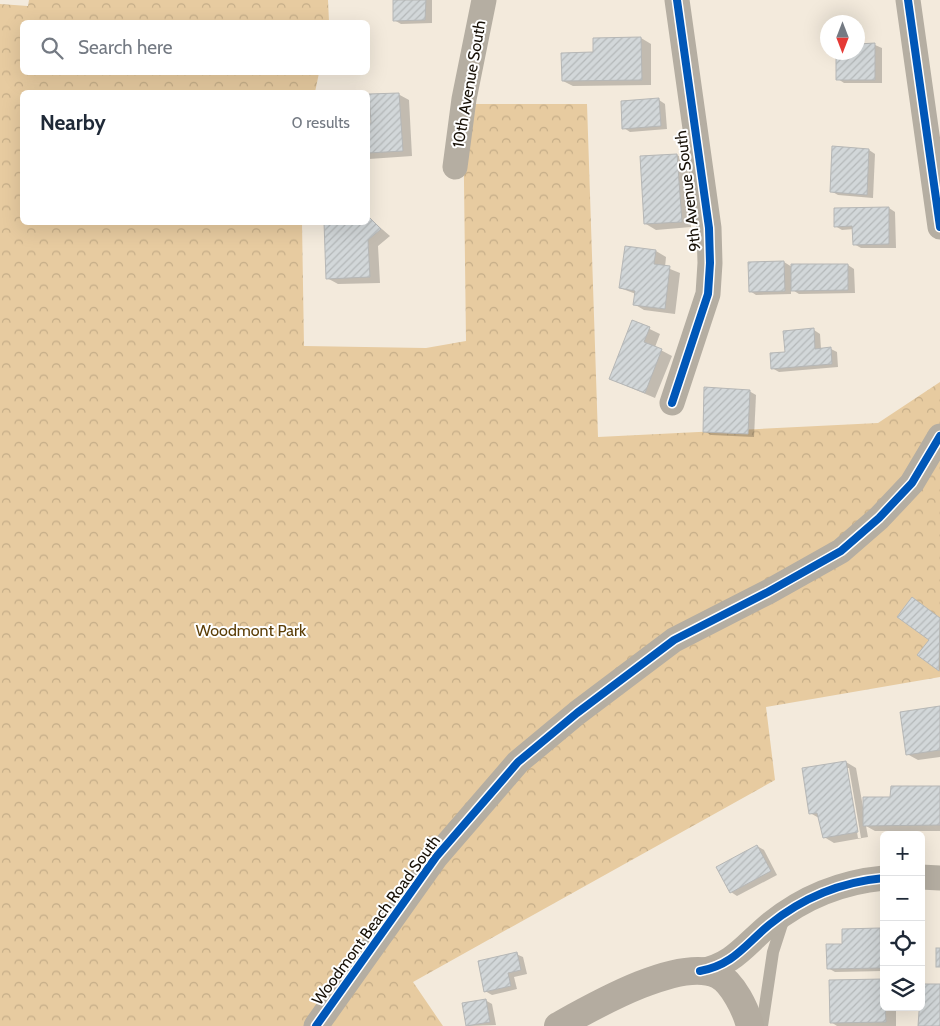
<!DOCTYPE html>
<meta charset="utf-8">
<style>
body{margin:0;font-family:Cabin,sans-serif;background:#f2f2f3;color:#1f2937}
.controls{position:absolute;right:15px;bottom:15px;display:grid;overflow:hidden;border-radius:8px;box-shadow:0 5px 20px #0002}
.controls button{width:45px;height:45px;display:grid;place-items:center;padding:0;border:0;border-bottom:1px solid #e0e1e3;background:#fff;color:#1f2937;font:25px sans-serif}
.compass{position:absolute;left:820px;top:15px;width:45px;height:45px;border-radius:50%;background:#fff;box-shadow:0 5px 20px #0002;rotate:180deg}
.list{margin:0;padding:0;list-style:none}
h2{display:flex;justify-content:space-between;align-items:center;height:65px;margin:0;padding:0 20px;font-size:21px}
h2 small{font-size:16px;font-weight:400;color:#747a83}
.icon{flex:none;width:28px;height:28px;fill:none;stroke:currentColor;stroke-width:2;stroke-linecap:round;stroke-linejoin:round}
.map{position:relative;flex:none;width:940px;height:1026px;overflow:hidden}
.search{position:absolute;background:#fff;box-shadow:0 5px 20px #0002;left:20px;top:20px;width:350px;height:55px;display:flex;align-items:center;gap:12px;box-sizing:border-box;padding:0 18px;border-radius:8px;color:#747a83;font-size:19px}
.panel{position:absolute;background:#fff;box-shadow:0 5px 20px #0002;left:20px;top:90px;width:350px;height:135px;border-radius:8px}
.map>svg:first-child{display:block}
.forest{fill:url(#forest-crowns)}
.shadow{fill:#0003;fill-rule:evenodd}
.building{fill:url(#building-hatch);stroke:#b6b7b6}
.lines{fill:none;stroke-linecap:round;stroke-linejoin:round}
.lane{stroke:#b5aea2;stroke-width:12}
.street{stroke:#b5aea2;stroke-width:25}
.secondary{stroke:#b4aca0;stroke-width:28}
.cycleway-casing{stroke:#fff;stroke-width:11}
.cycleway{stroke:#0057b8;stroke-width:8}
.labels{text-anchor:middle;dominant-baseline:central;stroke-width:4;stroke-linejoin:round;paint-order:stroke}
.street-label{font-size:16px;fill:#171006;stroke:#fff}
.park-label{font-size:16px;fill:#5b3d06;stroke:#fff}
</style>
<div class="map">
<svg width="940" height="1026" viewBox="0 0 940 1026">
<defs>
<pattern id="forest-crowns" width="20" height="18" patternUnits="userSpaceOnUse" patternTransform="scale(1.25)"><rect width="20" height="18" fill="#e7cba0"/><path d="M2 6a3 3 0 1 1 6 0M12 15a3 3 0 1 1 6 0" fill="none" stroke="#c5ad88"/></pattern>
<pattern id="building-hatch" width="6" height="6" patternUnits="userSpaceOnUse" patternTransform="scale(1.25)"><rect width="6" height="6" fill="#d2d7d9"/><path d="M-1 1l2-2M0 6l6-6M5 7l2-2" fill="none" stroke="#b4b8b9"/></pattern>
</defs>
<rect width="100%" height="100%" fill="#f3eadc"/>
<path class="forest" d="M 29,0 L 328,0 L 329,22 L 22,22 L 22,72 L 319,73 L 315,92 L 22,92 L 22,222 L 302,223 L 304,346 L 426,348 L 466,341 L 463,104 L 587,104 L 598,437 L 878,423 L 940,382 L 940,677 L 766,707 L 775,780 L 413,982 L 443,1026 L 0,1026 L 0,4 L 28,6 Z"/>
<g class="shadow">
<path d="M 394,0 L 432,0 L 432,23 L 401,24 L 394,20 Z"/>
<path d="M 641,38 L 651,44 L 651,85 L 573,86 L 563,81 L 595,53 Z"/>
<path d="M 858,45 L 875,45 L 882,48 L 882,83 L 844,83 L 838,79 L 858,52 Z"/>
<path d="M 398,94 L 409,100 L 412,156 L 369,159 L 368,125 L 372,125 Z"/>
<path d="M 659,100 L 665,104 L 667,129 L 630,132 L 624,128 Z"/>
<path d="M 869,150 L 875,154 L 873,198 L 838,195 L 831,191 Z"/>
<path d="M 677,155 L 687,161 L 691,227 L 656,230 L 646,224 Z"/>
<path d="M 889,208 L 895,212 L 896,248 L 861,248 L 854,244 L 854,229 L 842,230 L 835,226 Z"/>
<path d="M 368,217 L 390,236 L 378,246 L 380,283 L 338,284 L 327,278 L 368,222 Z"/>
<path d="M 656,251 L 666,257 L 665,267 L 680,273 L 675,314 L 644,310 L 634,304 L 636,294 L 620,288 Z"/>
<path d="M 784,262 L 792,267 L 848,265 L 854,269 L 855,293 L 799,294 L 791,289 L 791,294 L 756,295 L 750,291 L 749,263 Z"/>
<path d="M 633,321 L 660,334 L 655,347 L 672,356 L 655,398 L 610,379 Z"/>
<path d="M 814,330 L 820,334 L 821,349 L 831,349 L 837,352 L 838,367 L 779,372 L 772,368 Z"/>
<path d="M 749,391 L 756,395 L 754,437 L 711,435 L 704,431 Z"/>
<path d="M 919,603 L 940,618 L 940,670 L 919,655 L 930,640 Z"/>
<path d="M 940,707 L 940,757 L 918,760 L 907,754 Z"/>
<path d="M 846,762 L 856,768 L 863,807 L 940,787 L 940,831 L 875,831 L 866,826 L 868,837 L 834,843 L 824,837 L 819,818 L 810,813 ZM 846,768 L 849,768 L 861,838 L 858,838 Z"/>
<path d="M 757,846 L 764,850 L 777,875 L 737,896 L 731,892 Z"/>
<path d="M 880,929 L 884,931 L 884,971 L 835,972 L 828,968 L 843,945 Z"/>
<path d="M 516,954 L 523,957 L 527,974 L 514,977 L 517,989 L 492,995 L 485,991 Z"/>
<path d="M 485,1000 L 492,1004 L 496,1025 L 468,1026 Z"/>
<path d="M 884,1007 L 896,1007 L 896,1026 L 837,1026 L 831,1022 Z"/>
</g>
<g class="building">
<path d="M 393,0 L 426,0 L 425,20 L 393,21 Z"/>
<path d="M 641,37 L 642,80 L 562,81 L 561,53 L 593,52 L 593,38 Z"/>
<path d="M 875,43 L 875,80 L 836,80 L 836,52 L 858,52 L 858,44 Z"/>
<path d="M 399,93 L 403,151 L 368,153 L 368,124 L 371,123 L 369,94 Z"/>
<path d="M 659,98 L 661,126 L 622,129 L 621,101 Z"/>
<path d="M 832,146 L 869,149 L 867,195 L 830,192 Z"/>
<path d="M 677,154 L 682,222 L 644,224 L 640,156 Z"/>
<path d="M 889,207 L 889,244 L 853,245 L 852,226 L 834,227 L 834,208 Z"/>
<path d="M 368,216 L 381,229 L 368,240 L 370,277 L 326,279 L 324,222 L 368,222 Z"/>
<path d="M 625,246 L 656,250 L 654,264 L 670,266 L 665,309 L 633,305 L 635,291 L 619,288 Z"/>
<path d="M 784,261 L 785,291 L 749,292 L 748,262 Z"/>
<path d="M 791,264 L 848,264 L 848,290 L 791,291 Z"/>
<path d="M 632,320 L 650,327 L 644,342 L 662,349 L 645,393 L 609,379 Z"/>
<path d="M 814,328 L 815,349 L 831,347 L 832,364 L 771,369 L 770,353 L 785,352 L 783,331 Z"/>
<path d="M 704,387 L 750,390 L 748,434 L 703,432 Z"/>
<path d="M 912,597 L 940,618 L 939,671 L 917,655 L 929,640 L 897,617 Z"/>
<path d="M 940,706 L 940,750 L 906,755 L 900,712 Z"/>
<path d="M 846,761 L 858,832 L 823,838 L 817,813 L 809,814 L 802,768 Z"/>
<path d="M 891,786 L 940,786 L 940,825 L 863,826 L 863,797 L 890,797 Z"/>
<path d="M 757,845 L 771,871 L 730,893 L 716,867 Z"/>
<path d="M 880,928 L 881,968 L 827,969 L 826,944 L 842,944 L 842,929 Z"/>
<rect x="936" y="948" width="4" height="19"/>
<path d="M 517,952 L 521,970 L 508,973 L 511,986 L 484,992 L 478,961 Z"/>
<path d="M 884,979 L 886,1022 L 830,1023 L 829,980 Z"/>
<path d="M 921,984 L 940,984 L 940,1026 L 918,1026 Z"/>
<path d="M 486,999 L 490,1022 L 466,1026 L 462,1003 Z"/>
</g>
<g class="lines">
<path class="lane" d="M 762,1026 L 773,952 L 784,918"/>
<g class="street">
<path d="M 908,0 L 940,227"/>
<path d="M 455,167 L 464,99 L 484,0"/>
<path d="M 672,403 L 708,294 L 710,263 L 709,228 L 677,0"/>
<path d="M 921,877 L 940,878"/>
<path d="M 700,971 C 733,965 745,945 769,925 C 802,898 841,882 884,878"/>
<path d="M 316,1026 L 436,857 L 518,762 L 577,713 L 674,640 L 768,592 L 841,551 L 879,518 L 912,483 L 940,436"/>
</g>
<path class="secondary" d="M 558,1026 C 592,1007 680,956 718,975 C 733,983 746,1010 750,1026"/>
<g class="cycleway-casing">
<g id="cycleway">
<path d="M 908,0 L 940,227"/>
<path d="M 672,403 L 708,294 L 710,263 L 709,228 L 677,0"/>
<path d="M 700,971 C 733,965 745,945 769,925 C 802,898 841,882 884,878"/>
<path d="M 316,1026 L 436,857 L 518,762 L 577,713 L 674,640 L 768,592 L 841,551 L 879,518 L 912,483 L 940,436"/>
</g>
</g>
<use href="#cycleway" class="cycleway"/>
</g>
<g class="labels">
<g class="street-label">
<text transform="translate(469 84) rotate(-80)">10th Avenue South</text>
<text transform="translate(688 191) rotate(-97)">9th Avenue South</text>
<text transform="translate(376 920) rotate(-54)">Woodmont Beach Road South</text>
</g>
<g class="park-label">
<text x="251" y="630">Woodmont Park</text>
</g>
</g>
</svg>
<div class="controls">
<button>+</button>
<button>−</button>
<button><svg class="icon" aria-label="locate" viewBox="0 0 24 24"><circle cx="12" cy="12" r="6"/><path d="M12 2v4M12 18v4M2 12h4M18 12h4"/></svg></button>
<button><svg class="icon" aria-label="layers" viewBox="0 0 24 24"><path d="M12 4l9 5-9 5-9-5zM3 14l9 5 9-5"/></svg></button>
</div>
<svg class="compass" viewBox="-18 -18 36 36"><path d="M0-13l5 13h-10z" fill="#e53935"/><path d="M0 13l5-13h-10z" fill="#747a83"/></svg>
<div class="search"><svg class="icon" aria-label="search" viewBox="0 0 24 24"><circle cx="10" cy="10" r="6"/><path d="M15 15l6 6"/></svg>Search here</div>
<section class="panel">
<h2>Nearby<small>0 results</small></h2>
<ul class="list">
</ul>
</section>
</div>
